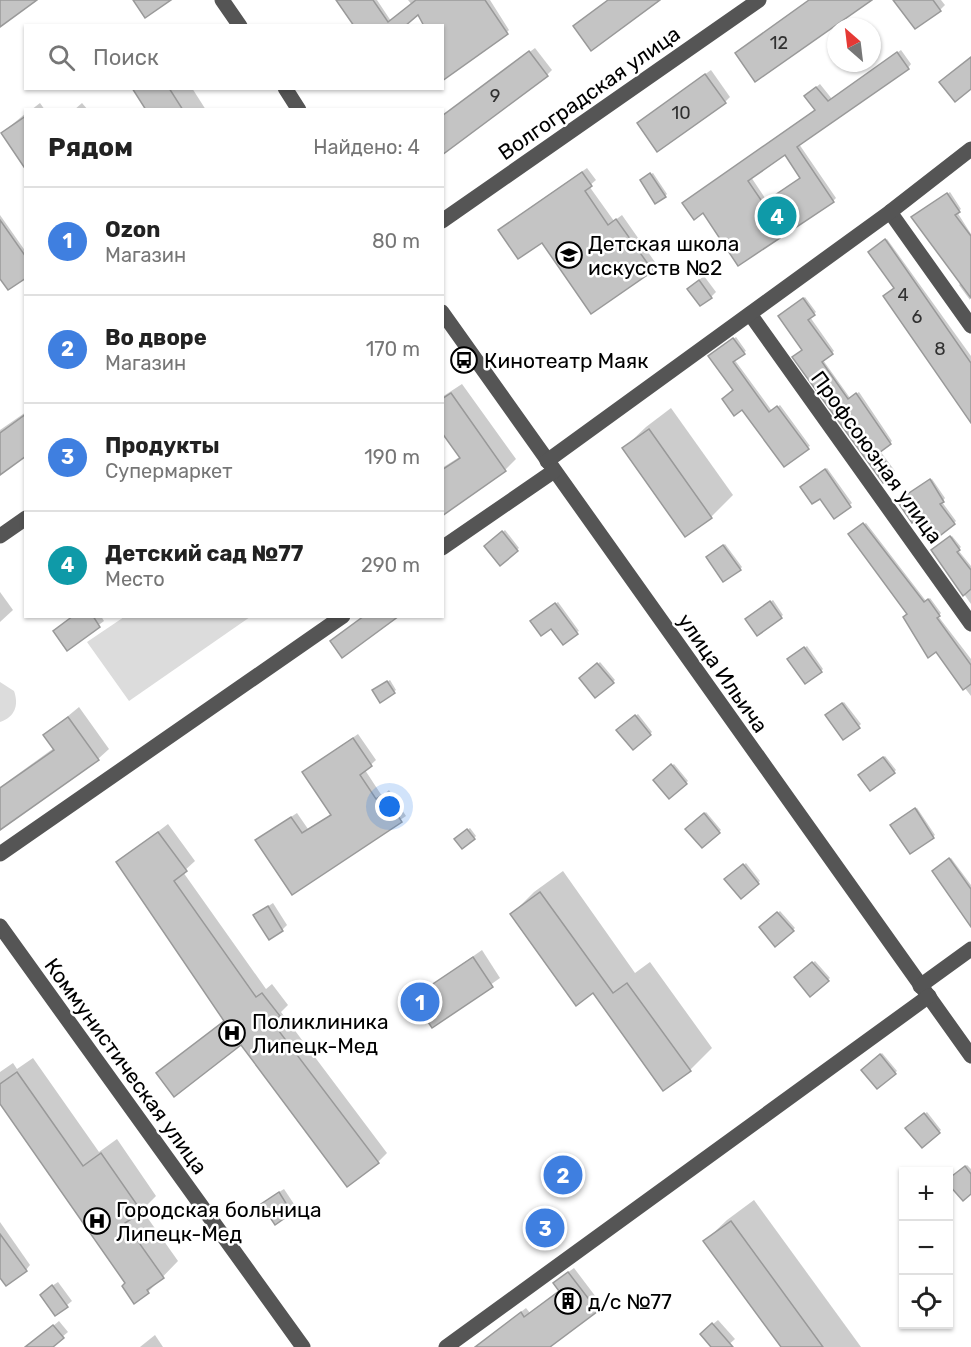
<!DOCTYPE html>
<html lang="ru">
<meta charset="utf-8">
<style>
body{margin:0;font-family:Rubik,sans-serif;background:#f6f6f6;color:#222}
.controls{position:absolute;right:18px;bottom:18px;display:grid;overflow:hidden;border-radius:0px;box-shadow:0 2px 4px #0004}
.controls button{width:54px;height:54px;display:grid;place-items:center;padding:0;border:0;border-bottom:2px solid #e0e0e0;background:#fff;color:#222;font:30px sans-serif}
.compass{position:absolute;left:827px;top:18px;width:54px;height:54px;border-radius:50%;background:#fff;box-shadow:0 2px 4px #0004;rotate:332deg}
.you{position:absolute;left:390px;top:807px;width:21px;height:21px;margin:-15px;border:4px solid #fff;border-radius:50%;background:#1a73e8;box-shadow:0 0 0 9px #1a73e833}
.badge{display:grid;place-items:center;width:39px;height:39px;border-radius:50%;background:#1a73e8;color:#fff;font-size:20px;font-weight:700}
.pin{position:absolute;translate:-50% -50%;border:3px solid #fff;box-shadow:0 2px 6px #0006}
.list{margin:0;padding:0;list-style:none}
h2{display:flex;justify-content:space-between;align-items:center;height:78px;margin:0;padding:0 24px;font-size:26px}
h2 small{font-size:20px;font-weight:400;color:#767676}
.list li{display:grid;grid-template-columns:39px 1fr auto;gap:18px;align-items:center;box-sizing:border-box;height:108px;padding:0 24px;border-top:2px solid #e0e0e0}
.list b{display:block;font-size:22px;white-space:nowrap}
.list p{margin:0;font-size:20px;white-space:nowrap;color:#767676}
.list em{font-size:20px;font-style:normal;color:#767676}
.icon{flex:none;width:33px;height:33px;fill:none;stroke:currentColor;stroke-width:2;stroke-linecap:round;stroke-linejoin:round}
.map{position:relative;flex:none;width:971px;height:1347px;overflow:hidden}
.search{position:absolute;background:#fff;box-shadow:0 2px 4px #0004;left:24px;top:24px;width:420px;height:66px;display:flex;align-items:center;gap:15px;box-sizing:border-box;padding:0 21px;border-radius:0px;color:#767676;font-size:22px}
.panel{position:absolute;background:#fff;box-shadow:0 2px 4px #0004;left:24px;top:108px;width:420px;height:510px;border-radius:0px}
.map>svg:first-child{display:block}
.green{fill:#dcdcdc}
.shadow{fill:#0003;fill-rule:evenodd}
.building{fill:#c4c4c4;stroke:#999;stroke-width:1.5;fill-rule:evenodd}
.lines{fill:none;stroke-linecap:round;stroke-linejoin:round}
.minor{stroke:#555;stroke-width:15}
.labels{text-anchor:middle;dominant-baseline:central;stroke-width:5;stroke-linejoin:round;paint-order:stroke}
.number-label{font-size:18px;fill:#313131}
.street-label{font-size:21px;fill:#000;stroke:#fff}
.poi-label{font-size:21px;fill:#000;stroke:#fff;text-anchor:start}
</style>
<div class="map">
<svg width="971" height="1347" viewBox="0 0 971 1347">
<rect width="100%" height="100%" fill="#fff"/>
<g class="green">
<path d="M 124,617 L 124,616 L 250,617 L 129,701 L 87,642 Z"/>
<path d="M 0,682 L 14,691 C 19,705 15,717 0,722 Z"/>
</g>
<g class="shadow">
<path d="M 338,0 L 377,0 L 391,21 L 412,5 L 408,0 L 490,0 L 509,30 L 507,32 L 442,26 L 418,13 L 403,26 L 356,26 Z"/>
<path d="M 895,0 L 941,0 L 945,5 L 940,10 Z"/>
<path d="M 535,48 L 552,70 L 547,75 L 442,117 Z"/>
<path d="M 901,50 L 911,64 L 908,68 L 799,144 L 836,198 L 833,201 L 703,211 L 816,110 L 809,93 L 820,84 L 832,99 ZM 786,153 L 802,178 L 767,201 L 751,177 Z"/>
<path d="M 711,70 L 730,97 L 725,102 L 643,119 Z"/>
<path d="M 134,88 L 192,88 L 206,110 L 148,110 Z"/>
<path d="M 40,103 L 45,110 L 31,110 Z"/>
<path d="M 82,103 L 88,110 L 74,110 Z"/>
<path d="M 26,113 L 26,167 L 2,133 Z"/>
<path d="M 587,168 L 596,180 L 589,186 L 614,221 L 622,215 L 657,265 L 652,270 L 542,241 L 505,225 Z"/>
<path d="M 653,173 L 667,194 L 665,196 L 644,178 Z"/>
<path d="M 950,192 L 961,209 L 957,212 L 971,234 L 970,300 L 959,285 L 962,282 L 915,216 Z"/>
<path d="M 0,215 L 26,252 L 26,276 L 0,276 Z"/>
<path d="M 887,239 L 971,356 L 971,420 L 872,250 Z"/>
<path d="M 704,276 L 716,292 L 711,297 L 694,284 Z"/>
<path d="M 805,297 L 816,312 L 810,317 L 834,351 L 823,360 L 850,398 L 859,392 L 892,441 L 880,451 L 895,471 L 884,480 L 782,315 Z"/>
<path d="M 736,337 L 746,351 L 734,359 L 772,411 L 780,405 L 810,446 L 808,447 L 742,408 L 712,354 Z"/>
<path d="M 462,384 L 516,459 L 505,470 L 442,514 L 442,468 L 461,456 L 446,436 L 442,438 L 442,397 Z"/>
<path d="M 671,408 L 733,495 L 711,517 L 686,535 L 624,448 L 646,427 Z"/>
<path d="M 26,412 L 26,454 L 0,473 L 0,430 Z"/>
<path d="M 827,468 L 852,503 L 835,517 L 820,497 L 804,486 Z"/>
<path d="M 932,479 L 945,498 L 942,502 L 956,521 L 954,523 L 922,515 L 901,499 Z"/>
<path d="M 866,523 L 926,601 L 930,598 L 941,613 L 938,616 L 971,659 L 971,696 L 908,614 L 851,532 Z"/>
<path d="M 505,530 L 519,548 L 500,564 L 486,546 Z"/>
<path d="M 952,536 L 961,547 L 958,550 L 971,566 L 971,604 L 933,550 Z"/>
<path d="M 725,544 L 742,567 L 740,569 L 709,556 Z"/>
<path d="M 0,592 L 13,610 L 0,622 Z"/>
<path d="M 773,600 L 783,615 L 758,634 L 749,618 Z"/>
<path d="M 558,602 L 579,631 L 577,632 L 534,619 Z"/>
<path d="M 73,616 L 101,616 L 104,621 L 68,648 Z"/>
<path d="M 807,646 L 823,669 L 821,671 L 791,658 Z"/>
<path d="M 600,662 L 615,680 L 596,696 L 581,679 Z"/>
<path d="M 390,680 L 396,690 L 381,701 L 376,689 Z"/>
<path d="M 844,702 L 861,724 L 859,726 L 829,713 Z"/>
<path d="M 79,707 L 109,749 L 98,759 L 0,829 L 0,787 L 54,748 L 45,735 Z"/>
<path d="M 638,714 L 652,732 L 633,748 L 618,730 Z"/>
<path d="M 358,734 L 376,760 L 365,770 L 382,796 L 389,790 L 406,816 L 292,893 L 262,836 L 297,813 L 308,829 L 332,814 L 304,772 Z"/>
<path d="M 885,756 L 896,770 L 894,772 L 861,773 Z"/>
<path d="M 674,764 L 688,781 L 669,797 L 655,780 Z"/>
<path d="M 917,808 L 935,835 L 910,852 L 894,823 Z"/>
<path d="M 706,812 L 721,830 L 702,846 L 687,829 Z"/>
<path d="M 168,824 L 195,861 L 183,872 L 266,989 L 272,984 L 288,1005 L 281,1012 L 387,1153 L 378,1162 L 242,1043 L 158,1073 L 225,1020 L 118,862 Z"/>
<path d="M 470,828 L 476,836 L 474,838 L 458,837 Z"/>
<path d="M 951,858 L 971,885 L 971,911 L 964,916 L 936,869 Z"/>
<path d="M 746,863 L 760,881 L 741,897 L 727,880 Z"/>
<path d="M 563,871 L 635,973 L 650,962 L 712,1048 L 690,1070 L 593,991 L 512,914 L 534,892 Z"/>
<path d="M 273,903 L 287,925 L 282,930 L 255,915 Z"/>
<path d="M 780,911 L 795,928 L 775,945 L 761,927 Z"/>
<path d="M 482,950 L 500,978 L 432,1026 L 414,998 Z"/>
<path d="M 815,961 L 830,978 L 810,995 L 796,977 Z"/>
<path d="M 882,1053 L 897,1071 L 878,1087 L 863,1070 Z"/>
<path d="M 33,1058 L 99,1152 L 117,1139 L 156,1196 L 142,1210 L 178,1261 L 148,1292 L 127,1283 L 0,1103 L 0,1072 L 13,1063 L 17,1069 Z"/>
<path d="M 927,1112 L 941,1130 L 922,1146 L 907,1128 Z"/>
<path d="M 571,1159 L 580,1169 L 575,1174 L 557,1170 Z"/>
<path d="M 967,1165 L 971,1169 L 971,1192 L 948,1181 Z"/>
<path d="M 284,1189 L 296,1207 L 275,1223 L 268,1199 Z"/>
<path d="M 754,1200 L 861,1347 L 783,1347 L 705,1241 L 727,1220 Z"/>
<path d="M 552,1214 L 560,1225 L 558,1227 L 536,1226 Z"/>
<path d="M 0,1222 L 30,1265 L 26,1270 L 0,1277 Z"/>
<path d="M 574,1268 L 602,1305 L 597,1310 L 548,1347 L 486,1347 L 487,1338 L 526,1308 L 530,1313 L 560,1290 L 560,1278 Z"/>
<path d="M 58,1282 L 72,1301 L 56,1314 L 46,1290 Z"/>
<path d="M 718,1320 L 735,1339 L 726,1347 L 713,1347 L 707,1329 Z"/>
<path d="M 59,1321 L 68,1332 L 50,1347 L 41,1347 L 41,1336 Z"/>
<path d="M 155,1335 L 163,1347 L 140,1347 Z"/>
</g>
<g class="building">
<path d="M 0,0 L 37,0 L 0,27 Z"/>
<path d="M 133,0 L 171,0 L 145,18 Z"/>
<path d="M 336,0 L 373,0 L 388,22 L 416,0 L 485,0 L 508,34 L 442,81 L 442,26 L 424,26 L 418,15 L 405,26 L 354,26 Z"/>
<path d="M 608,0 L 660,0 L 591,51 L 573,26 Z"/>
<path d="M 809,0 L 872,0 L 755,82 L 735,53 Z"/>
<path d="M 893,0 L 933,0 L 941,11 L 915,29 Z"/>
<path d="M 529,51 L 548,76 L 442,155 L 442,116 Z"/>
<path d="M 897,52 L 909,69 L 797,147 L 834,202 L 738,266 L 703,213 L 694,220 L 682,203 L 815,110 L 804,96 L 816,87 L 828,101 ZM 785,155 L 800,178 L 763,203 L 748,181 Z"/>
<path d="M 971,57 L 971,89 L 955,102 L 939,82 Z"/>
<path d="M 705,74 L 726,103 L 657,152 L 637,123 Z"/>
<path d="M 132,88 L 169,88 L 183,110 L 146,110 Z"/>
<path d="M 26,116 L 26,170 L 1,133 Z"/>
<path d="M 582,172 L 592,186 L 585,191 L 608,225 L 616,219 L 653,271 L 591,314 L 542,243 L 518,259 L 498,230 Z"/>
<path d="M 650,173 L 666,197 L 655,204 L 640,180 Z"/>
<path d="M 947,193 L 960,212 L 955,215 L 971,236 L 971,298 L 911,217 Z"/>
<path d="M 0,220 L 26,257 L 26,278 L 8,290 L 0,279 Z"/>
<path d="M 885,239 L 971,363 L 971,423 L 883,296 L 894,288 L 868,252 Z"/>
<path d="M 699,280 L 712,298 L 700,306 L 687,289 Z"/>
<path d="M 803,298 L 815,315 L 808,320 L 833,354 L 822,362 L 848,399 L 856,393 L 891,444 L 879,453 L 894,474 L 883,483 L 792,357 L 802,350 L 778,316 Z"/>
<path d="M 733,338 L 745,354 L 733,362 L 769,412 L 777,406 L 809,449 L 784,467 L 742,410 L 734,416 L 722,399 L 733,390 L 708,356 Z"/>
<path d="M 451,393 L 506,471 L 442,516 L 442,470 L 460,458 L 442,433 L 442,399 Z"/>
<path d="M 26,414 L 26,456 L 0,475 L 0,433 Z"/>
<path d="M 649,429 L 712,518 L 685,537 L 622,448 Z"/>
<path d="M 825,469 L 851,507 L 834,519 L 820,499 L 812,504 L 800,487 Z"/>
<path d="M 930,479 L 944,502 L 940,504 L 955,524 L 937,538 L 921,517 L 912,523 L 897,501 Z"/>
<path d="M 863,523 L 924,602 L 928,599 L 940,616 L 937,618 L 971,665 L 971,684 L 963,690 L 936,652 L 928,658 L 903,617 L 907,614 L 848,534 Z"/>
<path d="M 502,531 L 518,551 L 500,566 L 484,546 Z"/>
<path d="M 950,536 L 960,550 L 957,552 L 971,570 L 971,589 L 963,596 L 931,550 Z"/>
<path d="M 723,545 L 741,570 L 723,582 L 706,557 Z"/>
<path d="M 770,601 L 782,618 L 757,636 L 745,619 Z"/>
<path d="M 555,603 L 578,634 L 563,645 L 551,629 L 541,636 L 530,621 Z"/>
<path d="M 73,616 L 93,616 L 100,627 L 67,651 L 53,631 Z"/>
<path d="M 364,616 L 399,616 L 342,658 L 330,641 Z"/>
<path d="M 804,647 L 822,672 L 805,684 L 787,659 Z"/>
<path d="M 597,663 L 614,683 L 595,698 L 579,678 Z"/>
<path d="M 387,681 L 395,693 L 380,703 L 372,690 Z"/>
<path d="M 842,703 L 860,728 L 843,740 L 825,715 Z"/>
<path d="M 635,715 L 651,735 L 633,750 L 616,730 Z"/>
<path d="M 68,717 L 99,760 L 0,830 L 0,788 L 54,750 L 43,735 Z"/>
<path d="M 353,738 L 372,766 L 360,775 L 376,799 L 384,794 L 402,822 L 292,895 L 255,840 L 291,817 L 302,833 L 331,815 L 302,772 Z"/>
<path d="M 883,757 L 895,773 L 870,791 L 858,775 Z"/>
<path d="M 671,764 L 687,784 L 669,799 L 653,780 Z"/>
<path d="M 915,808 L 934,838 L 910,854 L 890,825 Z"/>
<path d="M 704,813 L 720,833 L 702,848 L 685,829 Z"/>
<path d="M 467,829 L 475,839 L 462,849 L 454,839 Z"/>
<path d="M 158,832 L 187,871 L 174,881 L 256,997 L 262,993 L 280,1016 L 272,1022 L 379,1163 L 347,1187 L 241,1045 L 174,1097 L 156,1073 L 224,1021 L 116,862 Z"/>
<path d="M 949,858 L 971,889 L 971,927 L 932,871 Z"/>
<path d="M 743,864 L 759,884 L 741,899 L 724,879 Z"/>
<path d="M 540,892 L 613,993 L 627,983 L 691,1071 L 663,1091 L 593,993 L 576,1006 L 510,914 Z"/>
<path d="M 268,906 L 283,931 L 269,940 L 253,915 Z"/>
<path d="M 777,912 L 794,931 L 775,947 L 759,927 Z"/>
<path d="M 473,957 L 493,987 L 432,1028 L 412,998 Z"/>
<path d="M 812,962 L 829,981 L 810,997 L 794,977 Z"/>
<path d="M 880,1054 L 896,1074 L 877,1089 L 861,1070 Z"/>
<path d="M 17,1072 L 83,1166 L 101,1153 L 142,1212 L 125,1223 L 164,1278 L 147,1290 L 149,1293 L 134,1304 L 122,1286 L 125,1283 L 0,1104 L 0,1084 Z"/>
<path d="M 924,1113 L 940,1133 L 922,1148 L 905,1128 Z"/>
<path d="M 565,1162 L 576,1175 L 560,1187 L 550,1175 Z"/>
<path d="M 965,1166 L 971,1174 L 971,1194 L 963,1201 L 948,1184 L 948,1179 Z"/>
<path d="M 279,1192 L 292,1213 L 275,1225 L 261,1204 Z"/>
<path d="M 549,1215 L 559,1228 L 542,1241 L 532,1228 Z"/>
<path d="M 731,1221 L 823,1347 L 781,1347 L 703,1241 Z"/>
<path d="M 0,1234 L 27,1271 L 6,1286 L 0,1278 Z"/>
<path d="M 568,1272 L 598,1311 L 550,1347 L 475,1347 L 521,1312 L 524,1317 L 559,1291 L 553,1283 Z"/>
<path d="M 52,1285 L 68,1307 L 55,1316 L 40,1295 Z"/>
<path d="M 712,1323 L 733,1347 L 711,1347 L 700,1334 Z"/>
<path d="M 53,1325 L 64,1338 L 53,1347 L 25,1347 Z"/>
</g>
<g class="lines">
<g class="minor">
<path d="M 222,0 L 240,26"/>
<path d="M 285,88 L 299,110"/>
<path d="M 890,212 L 971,326"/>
<path d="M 442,221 L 759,0"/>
<path d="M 442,312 L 971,1056"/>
<path d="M 750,314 L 971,624"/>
<path d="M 547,461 L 890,212 L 971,149"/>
<path d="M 0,536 L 26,518"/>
<path d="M 442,548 L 554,471"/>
<path d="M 0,854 L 343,616"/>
<path d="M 0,926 L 303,1347"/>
<path d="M 920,986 L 971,949"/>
<path d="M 446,1347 L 929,996"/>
</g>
</g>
<defs>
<g id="school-ring" transform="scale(1.35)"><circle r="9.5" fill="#fff" stroke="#000" stroke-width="1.5"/><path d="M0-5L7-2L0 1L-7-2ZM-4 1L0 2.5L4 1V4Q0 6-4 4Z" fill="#000"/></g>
<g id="bus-ring" transform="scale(1.35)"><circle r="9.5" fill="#fff" stroke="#000" stroke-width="1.5"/><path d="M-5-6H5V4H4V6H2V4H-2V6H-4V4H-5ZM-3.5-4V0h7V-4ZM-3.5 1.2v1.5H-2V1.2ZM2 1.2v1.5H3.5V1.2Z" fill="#000"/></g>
<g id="hospital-ring" transform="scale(1.35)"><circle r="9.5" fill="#fff" stroke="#000" stroke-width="1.5"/><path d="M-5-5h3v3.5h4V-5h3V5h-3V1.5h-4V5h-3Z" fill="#000"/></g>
<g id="building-ring" transform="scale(1.35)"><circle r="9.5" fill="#fff" stroke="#000" stroke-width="1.5"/><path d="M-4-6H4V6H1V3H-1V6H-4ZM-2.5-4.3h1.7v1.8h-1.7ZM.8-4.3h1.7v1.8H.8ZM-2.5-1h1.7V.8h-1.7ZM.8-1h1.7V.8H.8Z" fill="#000"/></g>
</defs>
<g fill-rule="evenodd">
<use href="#school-ring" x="569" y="255"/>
<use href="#bus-ring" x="464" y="360"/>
<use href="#hospital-ring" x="232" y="1033"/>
<use href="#hospital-ring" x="97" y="1221"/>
<use href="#building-ring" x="568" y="1301"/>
</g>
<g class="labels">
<g class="number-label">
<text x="779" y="43">12</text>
<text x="495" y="96">9</text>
<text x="681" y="113">10</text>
<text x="903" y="295">4</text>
<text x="917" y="317">6</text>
<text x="940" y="349">8</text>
</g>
<g class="street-label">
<text transform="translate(589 93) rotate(-35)">Волгоградская улица</text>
<text transform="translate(877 457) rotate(54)">Профсоюзная улица</text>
<text transform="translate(723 673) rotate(55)">улица Ильича</text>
<text transform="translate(126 1066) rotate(54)">Коммунистическая улица</text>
</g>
<g class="poi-label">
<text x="588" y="243">Детская школа<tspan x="588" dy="24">искусств №2</tspan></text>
<text x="484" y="360">Кинотеатр Маяк</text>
<text x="252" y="1021">Поликлиника<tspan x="252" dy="24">Липецк-Мед</tspan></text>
<text x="116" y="1209">Городская больница<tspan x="116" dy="24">Липецк-Мед</tspan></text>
<text x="588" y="1301">д/с №77</text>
</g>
</g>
</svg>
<div class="controls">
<button>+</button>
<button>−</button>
<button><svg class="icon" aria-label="locate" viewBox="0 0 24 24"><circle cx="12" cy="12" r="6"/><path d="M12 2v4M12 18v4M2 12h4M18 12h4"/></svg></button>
</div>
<svg class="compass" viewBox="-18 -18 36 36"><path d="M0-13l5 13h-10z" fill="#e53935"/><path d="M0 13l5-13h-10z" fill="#767676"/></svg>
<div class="you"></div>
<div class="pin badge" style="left:420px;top:1002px;background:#3f7fe0">1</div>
<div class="pin badge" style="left:563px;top:1175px;background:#3f7fe0">2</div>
<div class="pin badge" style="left:545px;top:1228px;background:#3f7fe0">3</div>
<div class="pin badge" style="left:777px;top:216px;background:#0f9aa8">4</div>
<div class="search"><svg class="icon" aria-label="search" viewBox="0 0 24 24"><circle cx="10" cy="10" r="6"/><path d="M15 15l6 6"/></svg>Поиск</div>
<section class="panel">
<h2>Рядом<small>Найдено: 4</small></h2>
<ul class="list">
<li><span class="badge" style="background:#3f7fe0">1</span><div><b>Ozon</b><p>Магазин</p></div><em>80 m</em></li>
<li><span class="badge" style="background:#3f7fe0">2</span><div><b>Во дворе</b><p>Магазин</p></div><em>170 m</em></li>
<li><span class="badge" style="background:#3f7fe0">3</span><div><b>Продукты</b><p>Супермаркет</p></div><em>190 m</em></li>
<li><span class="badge" style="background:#0f9aa8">4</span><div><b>Детский сад №77</b><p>Место</p></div><em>290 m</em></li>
</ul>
</section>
</div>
